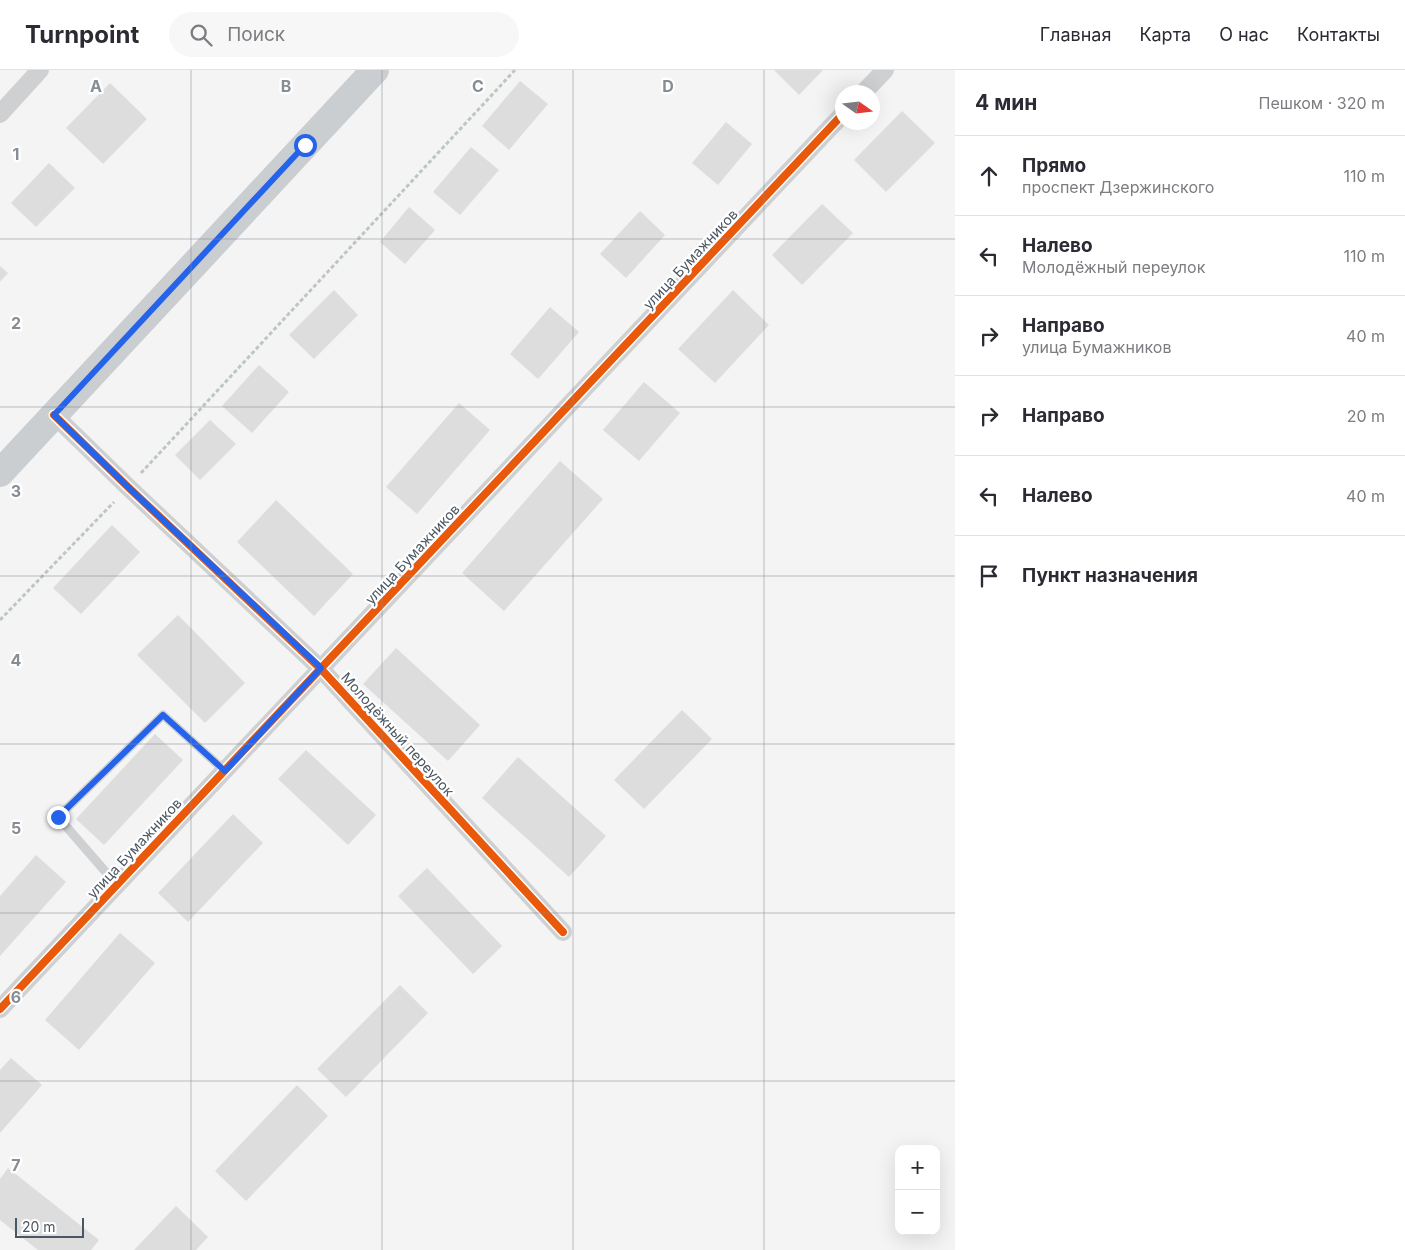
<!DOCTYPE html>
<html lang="ru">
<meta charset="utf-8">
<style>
body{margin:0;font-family:Inter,sans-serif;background:#f7f7f7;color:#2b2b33}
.controls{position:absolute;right:15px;bottom:15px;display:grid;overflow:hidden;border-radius:10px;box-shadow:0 5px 20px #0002}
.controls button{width:45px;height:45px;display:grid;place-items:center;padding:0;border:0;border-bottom:1px solid #e1e1e2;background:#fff;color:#2b2b33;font:25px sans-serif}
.compass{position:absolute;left:835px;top:15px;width:45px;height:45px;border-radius:50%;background:#fff;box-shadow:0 5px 20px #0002;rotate:104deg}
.scale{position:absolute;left:15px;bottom:12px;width:69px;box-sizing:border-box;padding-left:5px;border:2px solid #4a5661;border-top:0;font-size:14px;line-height:18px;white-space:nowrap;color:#4a5661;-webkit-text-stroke:4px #fff;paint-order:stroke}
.stop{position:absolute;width:15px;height:15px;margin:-11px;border:4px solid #2563eb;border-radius:50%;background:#fff}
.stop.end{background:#2563eb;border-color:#fff;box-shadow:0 1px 5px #0008}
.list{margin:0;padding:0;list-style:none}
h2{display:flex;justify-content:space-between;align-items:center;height:65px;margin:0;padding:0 20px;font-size:21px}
h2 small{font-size:16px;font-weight:400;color:#7c7c81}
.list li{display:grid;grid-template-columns:32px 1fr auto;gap:15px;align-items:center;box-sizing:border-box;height:80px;padding:0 20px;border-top:1px solid #e1e1e2}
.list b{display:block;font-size:19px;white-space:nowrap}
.list p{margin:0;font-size:16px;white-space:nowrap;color:#7c7c81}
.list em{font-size:16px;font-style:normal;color:#7c7c81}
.icon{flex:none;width:28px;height:28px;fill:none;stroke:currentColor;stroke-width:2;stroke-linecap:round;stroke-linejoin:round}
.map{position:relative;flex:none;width:955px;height:1180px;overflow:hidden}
header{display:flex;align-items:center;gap:30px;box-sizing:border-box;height:70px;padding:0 25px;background:#fff;border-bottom:1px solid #e1e1e2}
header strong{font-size:24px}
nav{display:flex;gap:28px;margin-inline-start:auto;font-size:18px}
.search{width:350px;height:45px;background:#f7f7f7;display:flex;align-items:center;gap:12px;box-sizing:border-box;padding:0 18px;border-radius:28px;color:#7c7c81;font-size:19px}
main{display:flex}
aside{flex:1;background:#fff}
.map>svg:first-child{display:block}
.building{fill:#ddddde}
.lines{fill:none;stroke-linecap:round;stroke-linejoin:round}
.path{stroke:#bcc7c4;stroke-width:3;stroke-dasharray:4 2.5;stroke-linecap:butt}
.service{stroke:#ced0d2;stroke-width:9}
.minor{stroke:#ced0d2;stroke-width:18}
.primary{stroke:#caced1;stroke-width:28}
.cycleway-casing{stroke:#fff;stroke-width:11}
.cycleway{stroke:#e8590c;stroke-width:8}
.route{stroke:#2563eb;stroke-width:6}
.grid{fill:none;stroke:#868d94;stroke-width:1;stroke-opacity:0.55}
.labels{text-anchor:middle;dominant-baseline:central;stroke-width:4.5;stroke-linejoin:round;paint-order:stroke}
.street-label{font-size:14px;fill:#4a5661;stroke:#fff}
.grid-label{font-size:16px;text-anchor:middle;font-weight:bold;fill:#868d94;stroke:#fff;stroke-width:4.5;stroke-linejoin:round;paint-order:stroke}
</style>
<header>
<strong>Turnpoint</strong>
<div class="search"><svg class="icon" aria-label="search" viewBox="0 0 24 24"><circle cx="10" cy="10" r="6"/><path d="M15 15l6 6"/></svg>Поиск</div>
<nav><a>Главная</a><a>Карта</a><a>О нас</a><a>Контакты</a></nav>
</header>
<main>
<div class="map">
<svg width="955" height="1180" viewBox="0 0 955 1180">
<rect width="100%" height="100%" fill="#f4f4f4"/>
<g class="building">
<path d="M 774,0 L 823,0 L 799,25 Z"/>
<path d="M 520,11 L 548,34 L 509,80 L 482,56 Z"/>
<path d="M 110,13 L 147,49 L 103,94 L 66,58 Z"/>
<path d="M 902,41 L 935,73 L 886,122 L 854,90 Z"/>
<path d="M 726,52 L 752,74 L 718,115 L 692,93 Z"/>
<path d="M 471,77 L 499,100 L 460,145 L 433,122 Z"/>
<path d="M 49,93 L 75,118 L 36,157 L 11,133 Z"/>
<path d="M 822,134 L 853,163 L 802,215 L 772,185 Z"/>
<path d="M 409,137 L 435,160 L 405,194 L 380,172 Z"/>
<path d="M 640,141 L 665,165 L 626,208 L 600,184 Z"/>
<path d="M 0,196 L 8,203 L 0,212 Z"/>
<path d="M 334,220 L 358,245 L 314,289 L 289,265 Z"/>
<path d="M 733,220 L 769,255 L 715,313 L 678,279 Z"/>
<path d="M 550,237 L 579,262 L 538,309 L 510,284 Z"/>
<path d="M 259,295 L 289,322 L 252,363 L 222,336 Z"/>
<path d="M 644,312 L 680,343 L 639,391 L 603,360 Z"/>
<path d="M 459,333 L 490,360 L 417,444 L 386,417 Z"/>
<path d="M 210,350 L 236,374 L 200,410 L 175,385 Z"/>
<path d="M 560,391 L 603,429 L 504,541 L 462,503 Z"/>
<path d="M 276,430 L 353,504 L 314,546 L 237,472 Z"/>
<path d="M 112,455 L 140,482 L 81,544 L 53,518 Z"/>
<path d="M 178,545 L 245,613 L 205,653 L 137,585 Z"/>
<path d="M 396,578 L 480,655 L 448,691 L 363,614 Z"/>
<path d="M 682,640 L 712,669 L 644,739 L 614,710 Z"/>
<path d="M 155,664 L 183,690 L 104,775 L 76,749 Z"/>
<path d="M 306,680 L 376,745 L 348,775 L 278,709 Z"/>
<path d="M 518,687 L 606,766 L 569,807 L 482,728 Z"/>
<path d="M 233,744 L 263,773 L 188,852 L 158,823 Z"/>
<path d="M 36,785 L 66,812 L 0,886 L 0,826 Z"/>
<path d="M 427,798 L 502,876 L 473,904 L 398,826 Z"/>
<path d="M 120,863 L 155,893 L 79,980 L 45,950 Z"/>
<path d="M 400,915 L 428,943 L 346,1027 L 317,999 Z"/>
<path d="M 11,988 L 42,1015 L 0,1063 L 0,1000 Z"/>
<path d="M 297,1015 L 328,1046 L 246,1131 L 215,1101 Z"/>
<path d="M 8,1098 L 99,1170 L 91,1180 L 38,1180 L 0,1150 L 0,1109 Z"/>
<path d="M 176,1136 L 208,1167 L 196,1180 L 134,1180 Z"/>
</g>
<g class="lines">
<g class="path">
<path d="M 141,403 L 515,0"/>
<path d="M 0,550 L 114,432"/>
</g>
<path class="service" d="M 117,815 L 58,747 L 163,645 L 225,701"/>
<g class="minor">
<path d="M 864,22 L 885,0"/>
<path d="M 0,44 L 40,0"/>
<path d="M 54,345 L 128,417 L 321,599 L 563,862"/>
<path d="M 0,939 L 842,45"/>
</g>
<path class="primary" d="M 0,403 L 375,0"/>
<g class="cycleway-casing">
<g id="cycleway">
<path d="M 54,345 L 128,417 L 321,599 L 563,862"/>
<path d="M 0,939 L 842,45"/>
</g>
</g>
<use href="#cycleway" class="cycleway"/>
</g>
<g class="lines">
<path class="route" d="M 58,747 L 163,645 L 225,701 L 321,598 L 128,417 L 54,345 L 305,75"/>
</g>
<path class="grid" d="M 191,0 L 191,1180M 382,0 L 382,1180M 573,0 L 573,1180M 764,0 L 764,1180M 0,169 L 955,169M 0,337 L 955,337M 0,506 L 955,506M 0,674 L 955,674M 0,843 L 955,843M 0,1011 L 955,1011"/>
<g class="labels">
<g class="street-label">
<text transform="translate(690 189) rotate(-47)">улица Бумажников</text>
<text transform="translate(412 484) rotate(-47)">улица Бумажников</text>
<text transform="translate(398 664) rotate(48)">Молодёжный переулок</text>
<text transform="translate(134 778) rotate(-47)">улица Бумажников</text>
</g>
</g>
<g class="grid-label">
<text x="96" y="22">A</text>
<text x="286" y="22">B</text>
<text x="478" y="22">C</text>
<text x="668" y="22">D</text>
<text x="16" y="90">1</text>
<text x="16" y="259">2</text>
<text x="16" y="427">3</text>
<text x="16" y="596">4</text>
<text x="16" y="764">5</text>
<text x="16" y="933">6</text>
<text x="16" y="1101">7</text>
</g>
</svg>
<div class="controls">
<button>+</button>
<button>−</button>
</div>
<svg class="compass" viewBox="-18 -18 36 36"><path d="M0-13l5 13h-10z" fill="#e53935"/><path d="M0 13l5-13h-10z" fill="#7c7c81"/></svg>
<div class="scale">20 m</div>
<div class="stop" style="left:305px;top:75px"></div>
<div class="stop end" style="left:58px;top:747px"></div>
</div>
<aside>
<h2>4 мин<small>Пешком · 320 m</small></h2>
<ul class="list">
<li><svg class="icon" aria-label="ahead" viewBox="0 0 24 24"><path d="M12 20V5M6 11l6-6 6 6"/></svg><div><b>Прямо</b><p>проспект Дзержинского</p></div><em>110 m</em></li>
<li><svg class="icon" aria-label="left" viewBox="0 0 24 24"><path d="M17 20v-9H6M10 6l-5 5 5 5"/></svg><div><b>Налево</b><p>Молодёжный переулок</p></div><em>110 m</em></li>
<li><svg class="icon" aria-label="right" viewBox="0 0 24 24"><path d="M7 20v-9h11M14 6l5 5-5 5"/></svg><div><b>Направо</b><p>улица Бумажников</p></div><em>40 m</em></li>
<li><svg class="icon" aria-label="right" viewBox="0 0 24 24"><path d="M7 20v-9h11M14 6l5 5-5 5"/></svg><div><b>Направо</b></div><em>20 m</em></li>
<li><svg class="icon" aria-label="left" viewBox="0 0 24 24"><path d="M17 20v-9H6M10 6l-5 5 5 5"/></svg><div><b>Налево</b></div><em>40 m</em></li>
<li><svg class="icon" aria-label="arrive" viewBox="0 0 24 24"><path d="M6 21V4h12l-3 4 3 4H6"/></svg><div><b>Пункт назначения</b></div></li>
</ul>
</aside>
</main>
